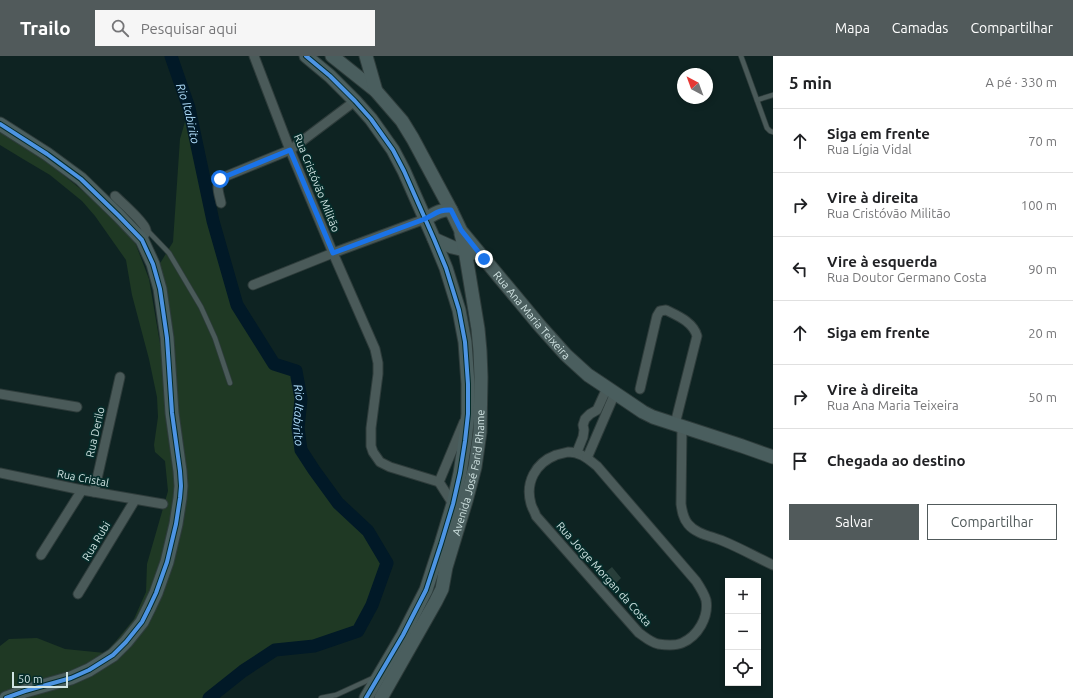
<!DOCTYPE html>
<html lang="pt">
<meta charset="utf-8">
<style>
body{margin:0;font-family:Ubuntu,sans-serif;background:#f6f6f6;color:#202124}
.controls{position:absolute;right:12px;bottom:12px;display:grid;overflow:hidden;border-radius:0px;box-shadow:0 2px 6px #0003}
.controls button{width:36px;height:36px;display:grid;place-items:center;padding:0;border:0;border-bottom:1px solid #e0e0e0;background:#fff;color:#202124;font:20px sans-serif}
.compass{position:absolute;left:677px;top:12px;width:36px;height:36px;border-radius:50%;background:#fff;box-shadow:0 2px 6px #0003;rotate:319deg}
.scale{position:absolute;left:12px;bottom:10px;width:56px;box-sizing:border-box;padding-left:4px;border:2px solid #d0e3e2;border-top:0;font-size:11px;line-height:14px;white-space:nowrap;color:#d0e3e2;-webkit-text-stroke:3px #052c2a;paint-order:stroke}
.stop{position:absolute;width:12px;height:12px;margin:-9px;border:3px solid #1a73e8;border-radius:50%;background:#fff}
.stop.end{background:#1a73e8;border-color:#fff;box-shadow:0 1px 4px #0008}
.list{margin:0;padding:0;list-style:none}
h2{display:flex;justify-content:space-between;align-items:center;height:52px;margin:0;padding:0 16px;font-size:17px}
h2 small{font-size:13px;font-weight:400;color:#757577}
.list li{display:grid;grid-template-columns:26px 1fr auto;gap:12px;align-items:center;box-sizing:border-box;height:64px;padding:0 16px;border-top:1px solid #e0e0e0}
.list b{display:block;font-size:15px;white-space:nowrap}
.list p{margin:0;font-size:13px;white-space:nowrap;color:#757577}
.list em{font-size:13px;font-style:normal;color:#757577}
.actions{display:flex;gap:8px;padding:12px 16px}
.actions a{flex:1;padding:9px 0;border:1px solid #515a5b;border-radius:0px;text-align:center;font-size:14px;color:#515a5b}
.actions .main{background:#515a5b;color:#fff}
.icon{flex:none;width:22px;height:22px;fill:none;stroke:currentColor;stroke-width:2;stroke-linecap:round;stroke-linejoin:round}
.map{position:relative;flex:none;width:773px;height:642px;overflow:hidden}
header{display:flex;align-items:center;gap:24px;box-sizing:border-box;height:56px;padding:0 20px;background:#515a5b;color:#fff}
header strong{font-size:19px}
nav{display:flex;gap:22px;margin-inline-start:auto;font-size:14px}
.search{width:280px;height:36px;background:#f6f6f6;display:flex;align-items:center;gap:10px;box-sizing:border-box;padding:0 14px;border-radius:0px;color:#757577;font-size:15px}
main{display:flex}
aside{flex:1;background:#fff}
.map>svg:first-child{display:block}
.green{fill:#1f3924}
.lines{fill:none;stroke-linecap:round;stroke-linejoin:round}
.river{stroke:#011927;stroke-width:13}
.building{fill:#283e3a}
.lane-casing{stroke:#2e3c3b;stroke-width:6}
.street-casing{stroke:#2e3c3b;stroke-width:11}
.secondary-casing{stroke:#2e3c3b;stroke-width:15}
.lane{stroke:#4a5a59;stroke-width:4.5}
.street{stroke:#4a5a59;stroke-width:9}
.secondary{stroke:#4a5e5e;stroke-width:13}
.cycleway-casing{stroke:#052c2a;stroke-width:6}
.cycleway{stroke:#4d94e3;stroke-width:4}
.route{stroke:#1a73e8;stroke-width:5}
.labels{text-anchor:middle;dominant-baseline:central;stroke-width:3.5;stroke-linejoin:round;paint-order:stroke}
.street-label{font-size:11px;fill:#d0e3e2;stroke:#052c2a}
.water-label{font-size:12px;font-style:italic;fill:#b1dffc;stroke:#052c2a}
</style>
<header>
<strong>Trailo</strong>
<div class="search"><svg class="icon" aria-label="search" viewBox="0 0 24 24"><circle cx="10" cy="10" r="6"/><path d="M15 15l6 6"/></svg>Pesquisar aqui</div>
<nav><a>Mapa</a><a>Camadas</a><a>Compartilhar</a></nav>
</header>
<main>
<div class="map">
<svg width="773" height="642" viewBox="0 0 773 642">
<rect width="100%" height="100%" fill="#0e2322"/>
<path class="green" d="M 189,52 L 213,165 L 237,249 L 274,308 L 296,315 L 301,343 L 298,372 L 301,394 L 314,414 L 338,447 L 368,475 L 387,507 L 372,549 L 358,575 L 314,590 L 275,594 L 243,615 L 209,642 L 0,642 L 0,590 L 9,583 L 37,582 L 65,593 L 105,597 L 116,585 L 134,563 L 146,536 L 147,508 L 168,435 L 165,405 L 155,396 L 154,389 L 158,361 L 157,341 L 149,303 L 132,239 L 126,204 L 95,160 L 82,145 L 50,119 L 23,103 L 0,89 L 0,71 L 56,113 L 99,148 L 133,181 L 149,223 L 165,317 L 175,427 L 169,503 L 188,431 L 176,354 L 159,209 L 173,186 L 180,83 Z"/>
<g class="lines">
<path class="river" id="s1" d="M 171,0 L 189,52 L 213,165 L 237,249 L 274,308 L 296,315 L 301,343 L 298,372 L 301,394 L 314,414 L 338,447 L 368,475 L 387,507 L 372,549 L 358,575 L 314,590 L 275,594 L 243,615 L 209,642"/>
</g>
<path class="building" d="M 612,511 L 621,522 L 615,528 L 614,527 L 610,530 L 608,528 L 607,528 L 600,521 Z"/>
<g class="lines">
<g class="lane-casing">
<g id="lane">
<path d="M 741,0 L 767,72 L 770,75 L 773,76"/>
<path d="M 757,44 L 773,39"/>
<path d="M 147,174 L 169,197 L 201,251 L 215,282 L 230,327"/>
<path d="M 321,642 L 336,639 L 373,622"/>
</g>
</g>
<g class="street-casing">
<g id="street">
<path d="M 254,0 L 290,94 L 333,197 L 375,293 L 378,307 L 378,318 L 371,372 L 371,390 L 373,396 L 380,406 L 390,411 L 439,426 L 453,448"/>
<path d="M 115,140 C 121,146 145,167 146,174 C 146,178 143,181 142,184"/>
<path d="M 221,147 C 219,137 214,127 224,121 L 290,94 L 355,45"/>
<path d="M 253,229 L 333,197 L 425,163"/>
<path d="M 640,333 L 657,260 L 660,255 L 666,254 C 678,260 693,266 697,280 L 675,368"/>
<path d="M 0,338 L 77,351"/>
<path d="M 682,370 L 681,448 C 682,455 683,462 688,468 C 696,478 711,480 723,485 C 740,492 756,501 773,509"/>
<path d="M 568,396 C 581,396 588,403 597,410 L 696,525 C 700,531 704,537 706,544 C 709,561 698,580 682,587 C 675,590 665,589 658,588 C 650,586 645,581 639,577 L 536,460 C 535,456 532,452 531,448 C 525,427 535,407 556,399 C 560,398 564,397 568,396 Z"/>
<path d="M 577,396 L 583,381 L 584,374 L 583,369 L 585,363 L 590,358 L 597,354 L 607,332"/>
<path d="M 587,402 L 615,337"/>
<path d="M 0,417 L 82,434 L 163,448"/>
<path d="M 439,426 L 464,366"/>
<path d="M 94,436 L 120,321"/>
<path d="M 41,499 L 82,434"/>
<path d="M 78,538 L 135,444"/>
</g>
</g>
<g class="secondary-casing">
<g id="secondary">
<path d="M 306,0 L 330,20 L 355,45 L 371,63 L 393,94 L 404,115 L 434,183 L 446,212 L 459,254 L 465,286 L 468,328 L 468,358 L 465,385 L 460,417 L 453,448 L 441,488 L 426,534 L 403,579 L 366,642"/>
<path d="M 332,0 L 376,35"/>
<path id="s2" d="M 366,0 L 376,35 L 402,65 L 413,83 L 451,154 L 461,175 L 540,270 L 566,299 L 588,319 L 603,329 L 643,356 L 653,361 L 742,390 L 773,401"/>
<path d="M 0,68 L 47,98 L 81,123 L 119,160 L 142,184 L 153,208 L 160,233 L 167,282 L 172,357 L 180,415 L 181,430 L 180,442 L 176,468 L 167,506 L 156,537 L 149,552 L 142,566 L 126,586 L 113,599 L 89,614 L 71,622 L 25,635 L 6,642"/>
<path d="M 425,163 C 434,158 441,153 451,154"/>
<path d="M 434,183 L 452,191 L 465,194 L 471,198"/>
<path id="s3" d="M 381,642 L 436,545 L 442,533 L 446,511 L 466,445 L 475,411 L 480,376 L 481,321 L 480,295 L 478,273 L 465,194 L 461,178"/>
</g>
</g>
<use href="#lane" class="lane"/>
<use href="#street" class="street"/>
<use href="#secondary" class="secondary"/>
<g class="cycleway-casing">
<g id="cycleway">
<path d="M 306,0 L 330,20 L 355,45 L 371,63 L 393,94 L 404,115 L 434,183 L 446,212 L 459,254 L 465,286 L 468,328 L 468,358 L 465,385 L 460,417 L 453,448 L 441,488 L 426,534 L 403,579 L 366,642"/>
<path d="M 0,68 L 47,98 L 81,123 L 119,160 L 142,184 L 153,208 L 160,233 L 167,282 L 172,357 L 180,415 L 181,430 L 180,442 L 176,468 L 167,506 L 156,537 L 149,552 L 142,566 L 126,586 L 113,599 L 89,614 L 71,622 L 25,635 L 6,642"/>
</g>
</g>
<use href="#cycleway" class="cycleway"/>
</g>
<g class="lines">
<path class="route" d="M 220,123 L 224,121 L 290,94 L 333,197 C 362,186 392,175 422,164 C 433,160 438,153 451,154 L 461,174 L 484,203"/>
</g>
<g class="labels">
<g class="street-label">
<text transform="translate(317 127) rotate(68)">Rua Cristóvão Militão</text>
<text stroke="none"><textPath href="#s2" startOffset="311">Rua Ana Maria Teixeira</textPath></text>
<text transform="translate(95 376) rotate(-77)">Rua Derilo</text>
<text stroke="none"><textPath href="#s3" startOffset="245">Avenida José Farid Rhame</textPath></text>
<text transform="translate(83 422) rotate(11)">Rua Cristal</text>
<text transform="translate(96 485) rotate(-59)">Rua Rubi</text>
<text transform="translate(604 518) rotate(48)">Rua Jorge Morgan da Costa</text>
</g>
<g class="water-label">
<text stroke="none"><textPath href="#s1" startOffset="60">Rio Itabirito</textPath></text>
<text stroke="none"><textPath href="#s1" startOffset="395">Rio Itabirito</textPath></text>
</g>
</g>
</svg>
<div class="controls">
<button>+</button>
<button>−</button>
<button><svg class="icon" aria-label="locate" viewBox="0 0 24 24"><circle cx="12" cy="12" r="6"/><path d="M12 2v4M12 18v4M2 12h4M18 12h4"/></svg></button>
</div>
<svg class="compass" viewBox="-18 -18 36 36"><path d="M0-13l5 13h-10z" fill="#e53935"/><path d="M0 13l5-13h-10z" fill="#757577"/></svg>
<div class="scale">50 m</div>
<div class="stop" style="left:220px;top:123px"></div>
<div class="stop end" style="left:484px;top:203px"></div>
</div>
<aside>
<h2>5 min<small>A pé · 330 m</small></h2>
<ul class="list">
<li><svg class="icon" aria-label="ahead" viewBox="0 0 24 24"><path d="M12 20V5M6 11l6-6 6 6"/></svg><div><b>Siga em frente</b><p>Rua Lígia Vidal</p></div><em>70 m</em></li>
<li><svg class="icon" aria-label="right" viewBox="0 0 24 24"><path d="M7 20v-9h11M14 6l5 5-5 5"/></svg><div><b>Vire à direita</b><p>Rua Cristóvão Militão</p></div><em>100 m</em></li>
<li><svg class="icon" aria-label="left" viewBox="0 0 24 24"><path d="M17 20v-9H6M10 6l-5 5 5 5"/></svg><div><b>Vire à esquerda</b><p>Rua Doutor Germano Costa</p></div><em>90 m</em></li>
<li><svg class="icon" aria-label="ahead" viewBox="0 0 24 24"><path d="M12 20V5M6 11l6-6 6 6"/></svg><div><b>Siga em frente</b></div><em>20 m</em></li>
<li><svg class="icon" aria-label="right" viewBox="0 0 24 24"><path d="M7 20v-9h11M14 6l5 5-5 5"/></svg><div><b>Vire à direita</b><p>Rua Ana Maria Teixeira</p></div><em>50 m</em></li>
<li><svg class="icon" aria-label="arrive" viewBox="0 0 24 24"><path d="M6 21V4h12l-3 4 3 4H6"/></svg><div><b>Chegada ao destino</b></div></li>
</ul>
<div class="actions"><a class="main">Salvar</a><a>Compartilhar</a></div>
</aside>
</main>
